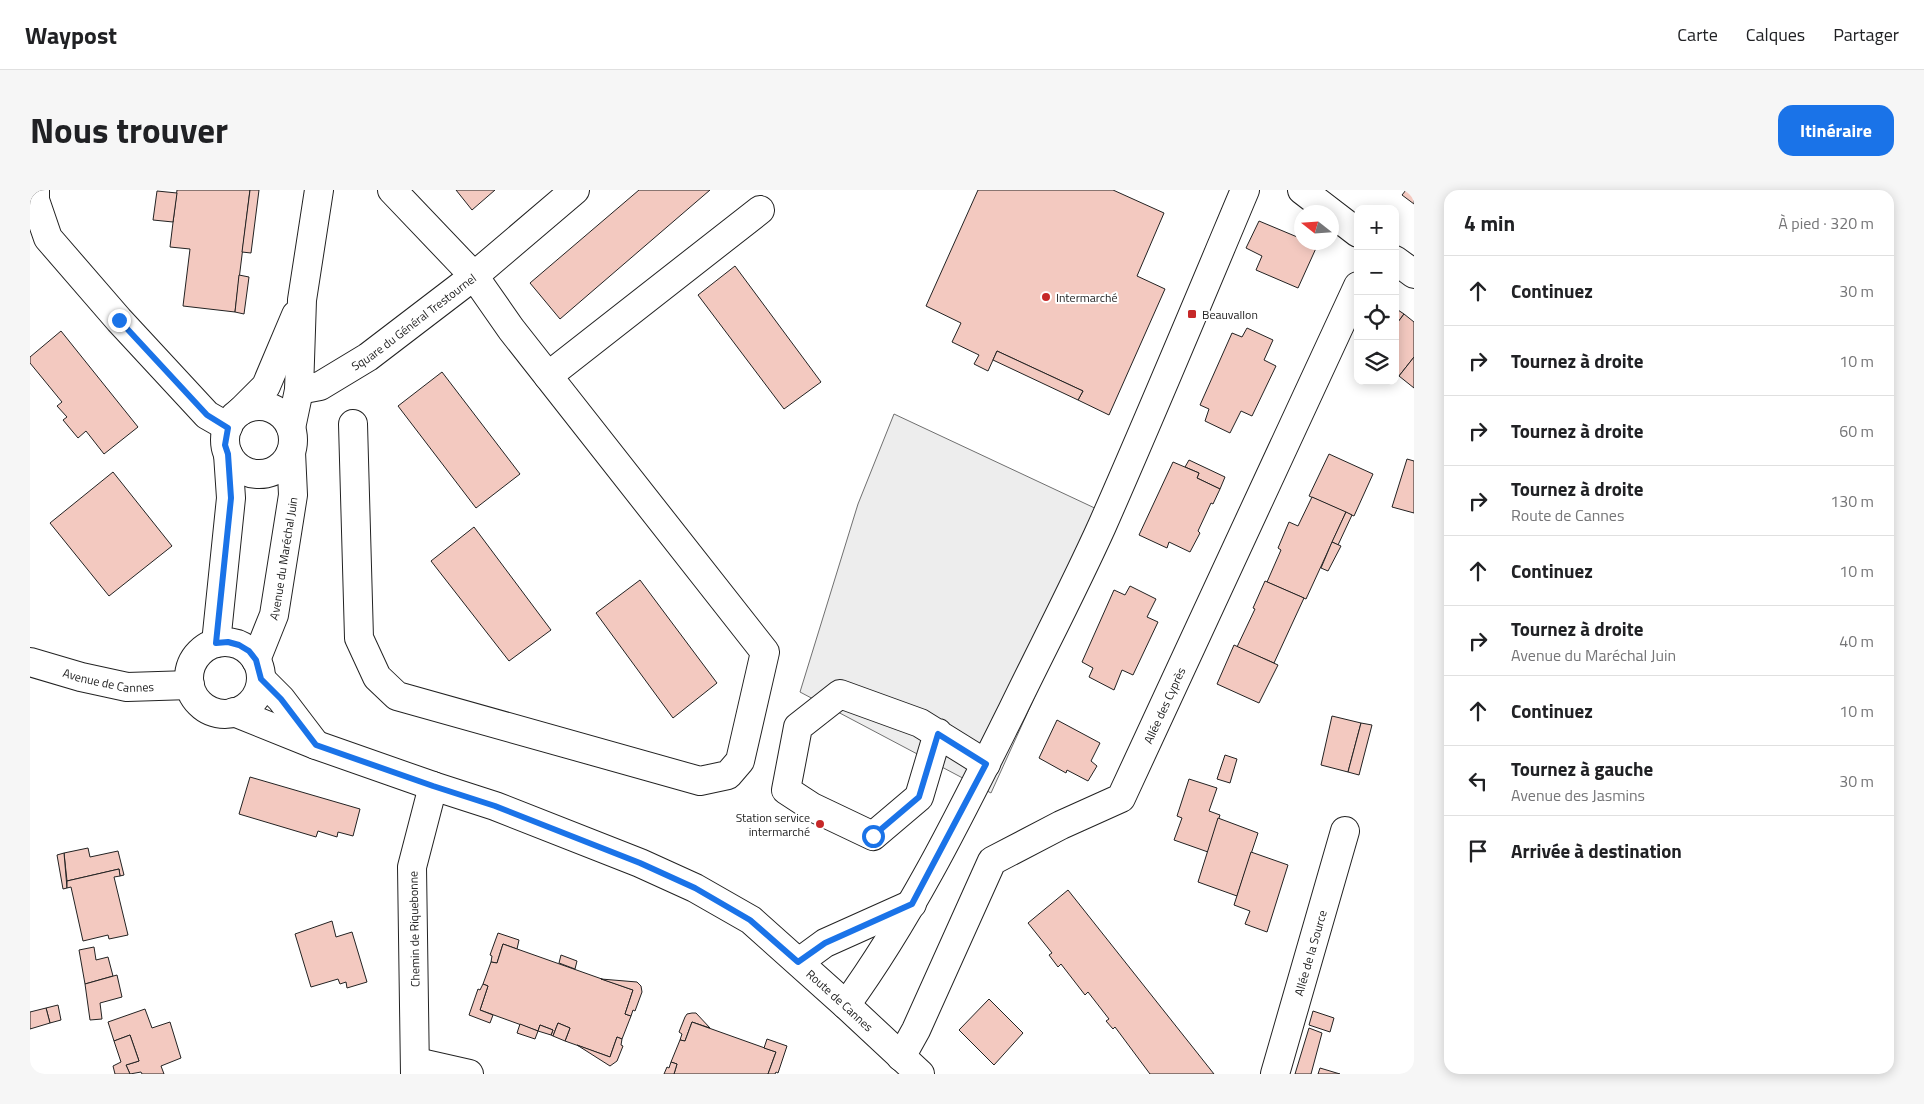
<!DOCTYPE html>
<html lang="fr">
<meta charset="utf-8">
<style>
body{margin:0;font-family:"Titillium Web",sans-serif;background:#f6f6f6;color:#202124}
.controls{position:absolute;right:15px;top:15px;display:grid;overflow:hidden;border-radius:10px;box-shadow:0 2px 12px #0003}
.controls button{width:45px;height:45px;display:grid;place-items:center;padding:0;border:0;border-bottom:1px solid #e0e0e0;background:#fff;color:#202124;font:25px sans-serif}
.compass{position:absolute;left:1264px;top:15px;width:45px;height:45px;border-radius:50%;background:#fff;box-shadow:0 2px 12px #0003;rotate:287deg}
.stop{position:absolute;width:15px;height:15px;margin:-11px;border:4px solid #1a73e8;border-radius:50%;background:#fff}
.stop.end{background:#1a73e8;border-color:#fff;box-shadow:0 1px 5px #0008}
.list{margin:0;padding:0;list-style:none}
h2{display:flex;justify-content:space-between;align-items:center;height:65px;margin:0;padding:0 20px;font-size:21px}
h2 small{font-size:16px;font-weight:400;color:#757577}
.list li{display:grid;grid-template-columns:32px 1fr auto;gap:15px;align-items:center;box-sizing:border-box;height:70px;padding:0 20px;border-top:1px solid #e0e0e0}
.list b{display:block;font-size:19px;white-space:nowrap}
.list p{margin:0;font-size:16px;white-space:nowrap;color:#757577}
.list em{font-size:16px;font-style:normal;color:#757577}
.icon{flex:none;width:28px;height:28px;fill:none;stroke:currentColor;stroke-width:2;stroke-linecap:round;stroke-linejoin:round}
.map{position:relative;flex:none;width:1384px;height:884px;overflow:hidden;border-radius:15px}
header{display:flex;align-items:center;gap:30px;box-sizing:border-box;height:70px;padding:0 25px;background:#fff;border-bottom:1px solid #e0e0e0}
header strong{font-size:24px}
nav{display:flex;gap:28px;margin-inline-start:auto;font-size:18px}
.intro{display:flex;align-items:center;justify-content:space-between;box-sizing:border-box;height:120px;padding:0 30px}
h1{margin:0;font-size:35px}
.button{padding:12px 22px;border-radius:15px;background:#1a73e8;color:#fff;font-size:18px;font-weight:700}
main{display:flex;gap:30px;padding:0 30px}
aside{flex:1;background:#fff;border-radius:15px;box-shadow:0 2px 12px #0003}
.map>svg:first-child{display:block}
.parking{fill:#ededed;stroke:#6f6f6f}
.building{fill:#f3c9c0;stroke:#222}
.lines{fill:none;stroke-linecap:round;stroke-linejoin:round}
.minor-casing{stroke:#222;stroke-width:30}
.major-casing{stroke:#222;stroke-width:30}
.minor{stroke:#fff;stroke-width:28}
.major{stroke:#fff;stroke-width:28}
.route{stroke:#1a73e8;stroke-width:6}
.poi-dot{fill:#c62828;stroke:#fff;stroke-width:2}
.labels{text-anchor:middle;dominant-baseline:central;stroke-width:4;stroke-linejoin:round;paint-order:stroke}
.poi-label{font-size:12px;fill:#222;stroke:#fff;text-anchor:start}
.street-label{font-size:12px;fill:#222;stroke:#fff}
</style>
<header>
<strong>Waypost</strong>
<nav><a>Carte</a><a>Calques</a><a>Partager</a></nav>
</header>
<div class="intro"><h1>Nous trouver</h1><a class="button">Itinéraire</a></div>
<main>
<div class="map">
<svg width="1384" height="884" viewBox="0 0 1384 884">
<rect width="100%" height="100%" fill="#fff"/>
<path class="parking" d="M 864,224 L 1086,328 L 961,603 L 770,502 L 828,314 Z"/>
<g class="building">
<path d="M 147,0 L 220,0 L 205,122 L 153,116 L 160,59 L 140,57 Z"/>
<path d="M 220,0 L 229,0 L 221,63 L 212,62 Z"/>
<path d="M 426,0 L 465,0 L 442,20 Z"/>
<path d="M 609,0 L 680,0 L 530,129 L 500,93 Z"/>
<path d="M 948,0 L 1083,0 L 1134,23 L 1107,86 L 1135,99 L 1079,225 L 1048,210 L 1053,201 L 967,161 L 958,181 L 944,174 L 949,165 L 922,152 L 931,133 L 896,116 Z"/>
<path d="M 1376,0 L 1384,0 L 1384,14 L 1372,5 Z"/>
<path d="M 127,1 L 147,3 L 143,32 L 123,30 Z"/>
<path d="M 1229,31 L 1272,49 L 1272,52 L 1278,52 L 1287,56 L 1268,98 L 1226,80 L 1232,66 L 1216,58 Z"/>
<path d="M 705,76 L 791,192 L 754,219 L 668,105 Z"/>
<path d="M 209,85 L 219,87 L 214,124 L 205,122 Z"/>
<path d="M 1365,118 L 1374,124 L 1365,136 Z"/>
<path d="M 1374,124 L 1384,132 L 1384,167 L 1369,186 L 1365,183 L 1365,136 Z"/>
<path d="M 1217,138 L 1243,150 L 1234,170 L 1246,176 L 1222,226 L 1211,221 L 1200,243 L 1175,231 L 1179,219 L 1170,215 L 1202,143 L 1212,147 Z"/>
<path d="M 31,141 L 108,237 L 74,264 L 56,241 L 48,248 L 33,230 L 37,227 L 27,216 L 32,212 L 0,173 L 0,167 Z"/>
<path d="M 967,161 L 1053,201 L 1048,210 L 963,170 Z"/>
<path d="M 1384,167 L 1384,198 L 1369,186 Z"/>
<path d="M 412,182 L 490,284 L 446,318 L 368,216 Z"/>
<path d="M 1299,264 L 1343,284 L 1324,326 L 1279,306 Z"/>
<path d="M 1377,269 L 1384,271 L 1384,323 L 1362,317 Z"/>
<path d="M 1159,270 L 1195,287 L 1190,299 L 1167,288 L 1169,283 L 1155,277 Z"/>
<path d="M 1143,272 L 1169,283 L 1167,288 L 1190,299 L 1183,314 L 1181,313 L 1168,341 L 1170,343 L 1160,362 L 1139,352 L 1137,358 L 1109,345 Z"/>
<path d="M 83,282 L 142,356 L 79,406 L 20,333 Z"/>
<path d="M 1282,307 L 1316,322 L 1276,409 L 1237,392 L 1251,360 L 1248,358 L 1259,332 L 1268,336 Z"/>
<path d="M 1316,322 L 1322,325 L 1308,355 L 1302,352 Z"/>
<path d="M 444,337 L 521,440 L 479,471 L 401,371 Z"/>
<path d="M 1302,352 L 1311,356 L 1298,381 L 1291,378 Z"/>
<path d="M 610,390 L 687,493 L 643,528 L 566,423 Z"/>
<path d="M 1235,391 L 1274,408 L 1244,473 L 1207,457 L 1225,419 L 1223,418 Z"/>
<path d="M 1100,396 L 1126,409 L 1117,427 L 1128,432 L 1103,485 L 1092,480 L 1084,500 L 1059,487 L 1063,478 L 1052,472 L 1084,400 L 1095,405 Z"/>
<path d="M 1204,455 L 1248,475 L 1229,513 L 1187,494 Z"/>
<path d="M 1302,526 L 1331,533 L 1318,582 L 1291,575 Z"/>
<path d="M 1027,530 L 1070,553 L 1061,571 L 1067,576 L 1058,591 L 1037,580 L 1036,583 L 1009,568 Z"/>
<path d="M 1331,533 L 1342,535 L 1329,585 L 1318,582 Z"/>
<path d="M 1195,565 L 1207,569 L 1200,593 L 1187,589 Z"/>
<path d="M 220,587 L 330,619 L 323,646 L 308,642 L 307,647 L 288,641 L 286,647 L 209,624 Z"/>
<path d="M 1159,589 L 1187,598 L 1179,621 L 1190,625 L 1178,662 L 1144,650 L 1152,628 L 1147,626 Z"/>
<path d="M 1188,628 L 1228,643 L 1207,706 L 1168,692 Z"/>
<path d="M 58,658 L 60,667 L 88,661 L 94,685 L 90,686 L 89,679 L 37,691 L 34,663 Z"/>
<path d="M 1221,662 L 1258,675 L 1237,742 L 1215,734 L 1220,721 L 1204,715 Z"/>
<path d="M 34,663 L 37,698 L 33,699 L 27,665 Z"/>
<path d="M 89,679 L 90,686 L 84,687 L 98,745 L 79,749 L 78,745 L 53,751 L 41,697 L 37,698 L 37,691 Z"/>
<path d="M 1038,700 L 1184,884 L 1120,884 L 1085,837 L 1083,839 L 1076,831 L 1079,829 L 1058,802 L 1055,805 L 1031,774 L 1028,777 L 1019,765 L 1022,763 L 998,733 Z"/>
<path d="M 302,731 L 306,747 L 322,742 L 337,792 L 317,798 L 316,792 L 310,794 L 308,789 L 281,797 L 265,744 Z"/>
<path d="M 468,743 L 489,750 L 487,759 L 473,754 L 467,773 L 461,772 L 462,766 L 460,765 Z"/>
<path d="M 473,754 L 603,800 L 595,824 L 601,826 L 592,849 L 587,847 L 580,867 L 535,851 L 540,838 L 528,833 L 523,846 L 521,845 L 523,840 L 510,835 L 508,841 L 450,820 L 458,796 L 453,794 L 461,772 L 467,773 Z"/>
<path d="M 64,757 L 66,770 L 78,767 L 83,786 L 55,794 L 49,760 Z"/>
<path d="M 531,765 L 547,771 L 545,779 L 529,773 Z"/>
<path d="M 87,785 L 92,807 L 70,813 L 72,829 L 60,830 L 55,794 Z"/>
<path d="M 571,789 L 607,792 L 611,796 L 612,802 L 605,821 L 603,820 L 601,826 L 595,824 L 603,800 Z"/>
<path d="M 453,794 L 458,796 L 450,820 L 463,825 L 460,833 L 439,825 L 448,799 L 450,800 Z"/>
<path d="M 959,809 L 993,843 L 964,875 L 929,840 Z"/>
<path d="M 28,815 L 31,830 L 20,833 L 16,818 Z"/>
<path d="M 16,818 L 20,833 L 0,839 L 0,822 Z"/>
<path d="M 115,819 L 122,838 L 140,832 L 151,868 L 131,876 L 134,884 L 112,884 L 111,882 L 100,884 L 96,875 L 109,871 L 100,845 L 84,851 L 78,832 Z"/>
<path d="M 1283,821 L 1304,828 L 1300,842 L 1279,835 Z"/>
<path d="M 662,823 L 666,823 L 680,838 L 662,832 L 655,851 L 650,850 L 652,844 L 649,842 L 655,827 L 657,824 Z"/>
<path d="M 662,832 L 746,862 L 738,884 L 644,884 L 647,874 L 641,872 L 650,850 L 655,851 Z"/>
<path d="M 528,833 L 540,838 L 535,851 L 523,846 Z"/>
<path d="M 490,834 L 508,841 L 505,849 L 487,843 Z"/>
<path d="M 510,835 L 523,840 L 521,845 L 508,841 Z"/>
<path d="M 1279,838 L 1292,843 L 1281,884 L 1265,884 Z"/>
<path d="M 100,845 L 109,871 L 96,875 L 100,884 L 85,884 L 83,876 L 91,872 L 84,851 Z"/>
<path d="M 587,847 L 592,849 L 591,855 L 593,856 L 587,871 L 580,876 L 547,855 L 580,867 Z"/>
<path d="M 737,849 L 757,856 L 748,883 L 746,882 L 745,884 L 738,884 L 746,862 L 734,858 Z"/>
<path d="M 641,872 L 647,874 L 644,884 L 634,884 L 637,877 L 639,878 Z"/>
<path d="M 1290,878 L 1310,884 L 1288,884 Z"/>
</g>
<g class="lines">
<g class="minor-casing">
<g id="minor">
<path d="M 5,0 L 5,10 L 18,48 L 89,130 L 177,225 L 198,237"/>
<path d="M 1272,0 L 1328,43"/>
<path d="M 1365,70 L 1384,84"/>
<path d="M 518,186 L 730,20"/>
<path id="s1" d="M 269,200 L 290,196 L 338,167 L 444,86 L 545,0"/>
<path d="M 323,234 L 329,448 L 347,487 L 367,506 L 670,591 L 698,585 L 710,571 L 735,462 L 481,139 L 444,86 L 362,0"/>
<path id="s2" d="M 0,472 L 51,487 L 97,497 L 160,495"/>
<path d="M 908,543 L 889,607 L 843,646 L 782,617 L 756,600 L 768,537 L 810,504 L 890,533 L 956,574"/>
<path d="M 769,772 L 795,753 L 882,714"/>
<path d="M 816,815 C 882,724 932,621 982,521 C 1012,459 1044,398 1072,336 C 1121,225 1168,112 1215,0"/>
<path id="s3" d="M 871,867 L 886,840 L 962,671 L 1031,635 L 1091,608 L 1328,96"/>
<path d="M 386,872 L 439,884"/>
<path d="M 385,884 L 382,677 L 403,596"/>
<path id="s4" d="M 1245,884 L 1315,641"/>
</g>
</g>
<g class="major-casing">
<g id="major">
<circle cx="229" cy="250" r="34"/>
<path d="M 211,221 L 236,196 L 266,125"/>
<path d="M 261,238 L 269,200 L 272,110 L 289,0"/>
<circle cx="195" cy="488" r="36"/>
<path d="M 186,453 L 201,308 L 198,264"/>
<path id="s5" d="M 226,470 L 244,425 L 263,305 L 261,262"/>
<path d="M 231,489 L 251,509 L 286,555"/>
<path id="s6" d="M 204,522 L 286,555 L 403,596 L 465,616 L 610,673 L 665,698 L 721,730 L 816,815 L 890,884"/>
</g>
</g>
<use href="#minor" class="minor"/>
<use href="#major" class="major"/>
</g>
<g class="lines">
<path class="route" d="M 89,130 L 177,225 L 198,238 L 195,255 L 198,264 L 201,308 L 186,453 L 198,452 L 209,455 L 219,461 L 226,470 L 231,489 L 251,509 L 286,555 L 403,596 L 465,616 L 610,673 L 665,698 L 720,730 L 768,772 L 795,753 L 882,714 L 956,574 L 908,544 L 889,607 L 843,646"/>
</g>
<g class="poi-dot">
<circle cx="1016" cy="107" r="5"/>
<rect x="1157" y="119" width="10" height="10" rx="2.5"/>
<circle cx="790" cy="634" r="5"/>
</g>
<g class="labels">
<g class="poi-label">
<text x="1026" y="107">Intermarché</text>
<text x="1172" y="124">Beauvallon</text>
<text x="780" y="627" text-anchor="end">Station service<tspan x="780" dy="14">intermarché</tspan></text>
</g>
<g class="street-label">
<text stroke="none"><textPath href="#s1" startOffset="135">Square du Général Trestournel</textPath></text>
<text stroke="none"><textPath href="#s5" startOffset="106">Avenue du Maréchal Juin</textPath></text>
<text stroke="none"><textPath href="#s2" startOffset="81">Avenue de Cannes</textPath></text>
<text stroke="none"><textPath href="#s3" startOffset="462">Allée des Cyprès</textPath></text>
<text transform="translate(384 739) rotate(-91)">Chemin de Riquebonne</text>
<text stroke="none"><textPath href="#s4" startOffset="126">Allée de la Source</textPath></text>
<text stroke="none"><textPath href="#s6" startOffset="678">Route de Cannes</textPath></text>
</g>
</g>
</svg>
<div class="controls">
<button>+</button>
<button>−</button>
<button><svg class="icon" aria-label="locate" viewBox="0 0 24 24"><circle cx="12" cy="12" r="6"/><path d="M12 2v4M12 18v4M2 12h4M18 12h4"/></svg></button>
<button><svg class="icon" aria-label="layers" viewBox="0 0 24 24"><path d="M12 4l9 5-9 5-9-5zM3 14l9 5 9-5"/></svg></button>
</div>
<svg class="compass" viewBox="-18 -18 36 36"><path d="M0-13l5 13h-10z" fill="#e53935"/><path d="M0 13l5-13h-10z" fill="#757577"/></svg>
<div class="stop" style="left:843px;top:646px"></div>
<div class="stop end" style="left:89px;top:130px"></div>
</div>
<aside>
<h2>4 min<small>À pied · 320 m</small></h2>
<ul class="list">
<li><svg class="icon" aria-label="ahead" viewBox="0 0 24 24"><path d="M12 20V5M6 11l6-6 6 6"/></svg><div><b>Continuez</b></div><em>30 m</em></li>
<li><svg class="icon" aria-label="right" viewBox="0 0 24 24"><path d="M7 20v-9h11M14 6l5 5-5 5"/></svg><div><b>Tournez à droite</b></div><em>10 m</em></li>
<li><svg class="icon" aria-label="right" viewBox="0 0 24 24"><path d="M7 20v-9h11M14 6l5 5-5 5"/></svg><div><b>Tournez à droite</b></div><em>60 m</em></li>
<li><svg class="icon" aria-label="right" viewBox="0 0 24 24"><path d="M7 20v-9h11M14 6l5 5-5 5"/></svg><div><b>Tournez à droite</b><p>Route de Cannes</p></div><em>130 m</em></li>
<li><svg class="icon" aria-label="ahead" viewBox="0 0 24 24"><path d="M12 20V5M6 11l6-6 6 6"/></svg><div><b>Continuez</b></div><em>10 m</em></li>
<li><svg class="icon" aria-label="right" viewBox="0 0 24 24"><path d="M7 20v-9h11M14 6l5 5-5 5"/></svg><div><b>Tournez à droite</b><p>Avenue du Maréchal Juin</p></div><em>40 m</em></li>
<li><svg class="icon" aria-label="ahead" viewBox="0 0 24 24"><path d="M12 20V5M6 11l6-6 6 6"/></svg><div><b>Continuez</b></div><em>10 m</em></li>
<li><svg class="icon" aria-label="left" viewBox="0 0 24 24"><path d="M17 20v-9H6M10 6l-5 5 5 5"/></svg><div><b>Tournez à gauche</b><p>Avenue des Jasmins</p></div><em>30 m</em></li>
<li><svg class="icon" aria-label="arrive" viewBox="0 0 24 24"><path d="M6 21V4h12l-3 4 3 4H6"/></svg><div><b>Arrivée à destination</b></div></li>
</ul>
</aside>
</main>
